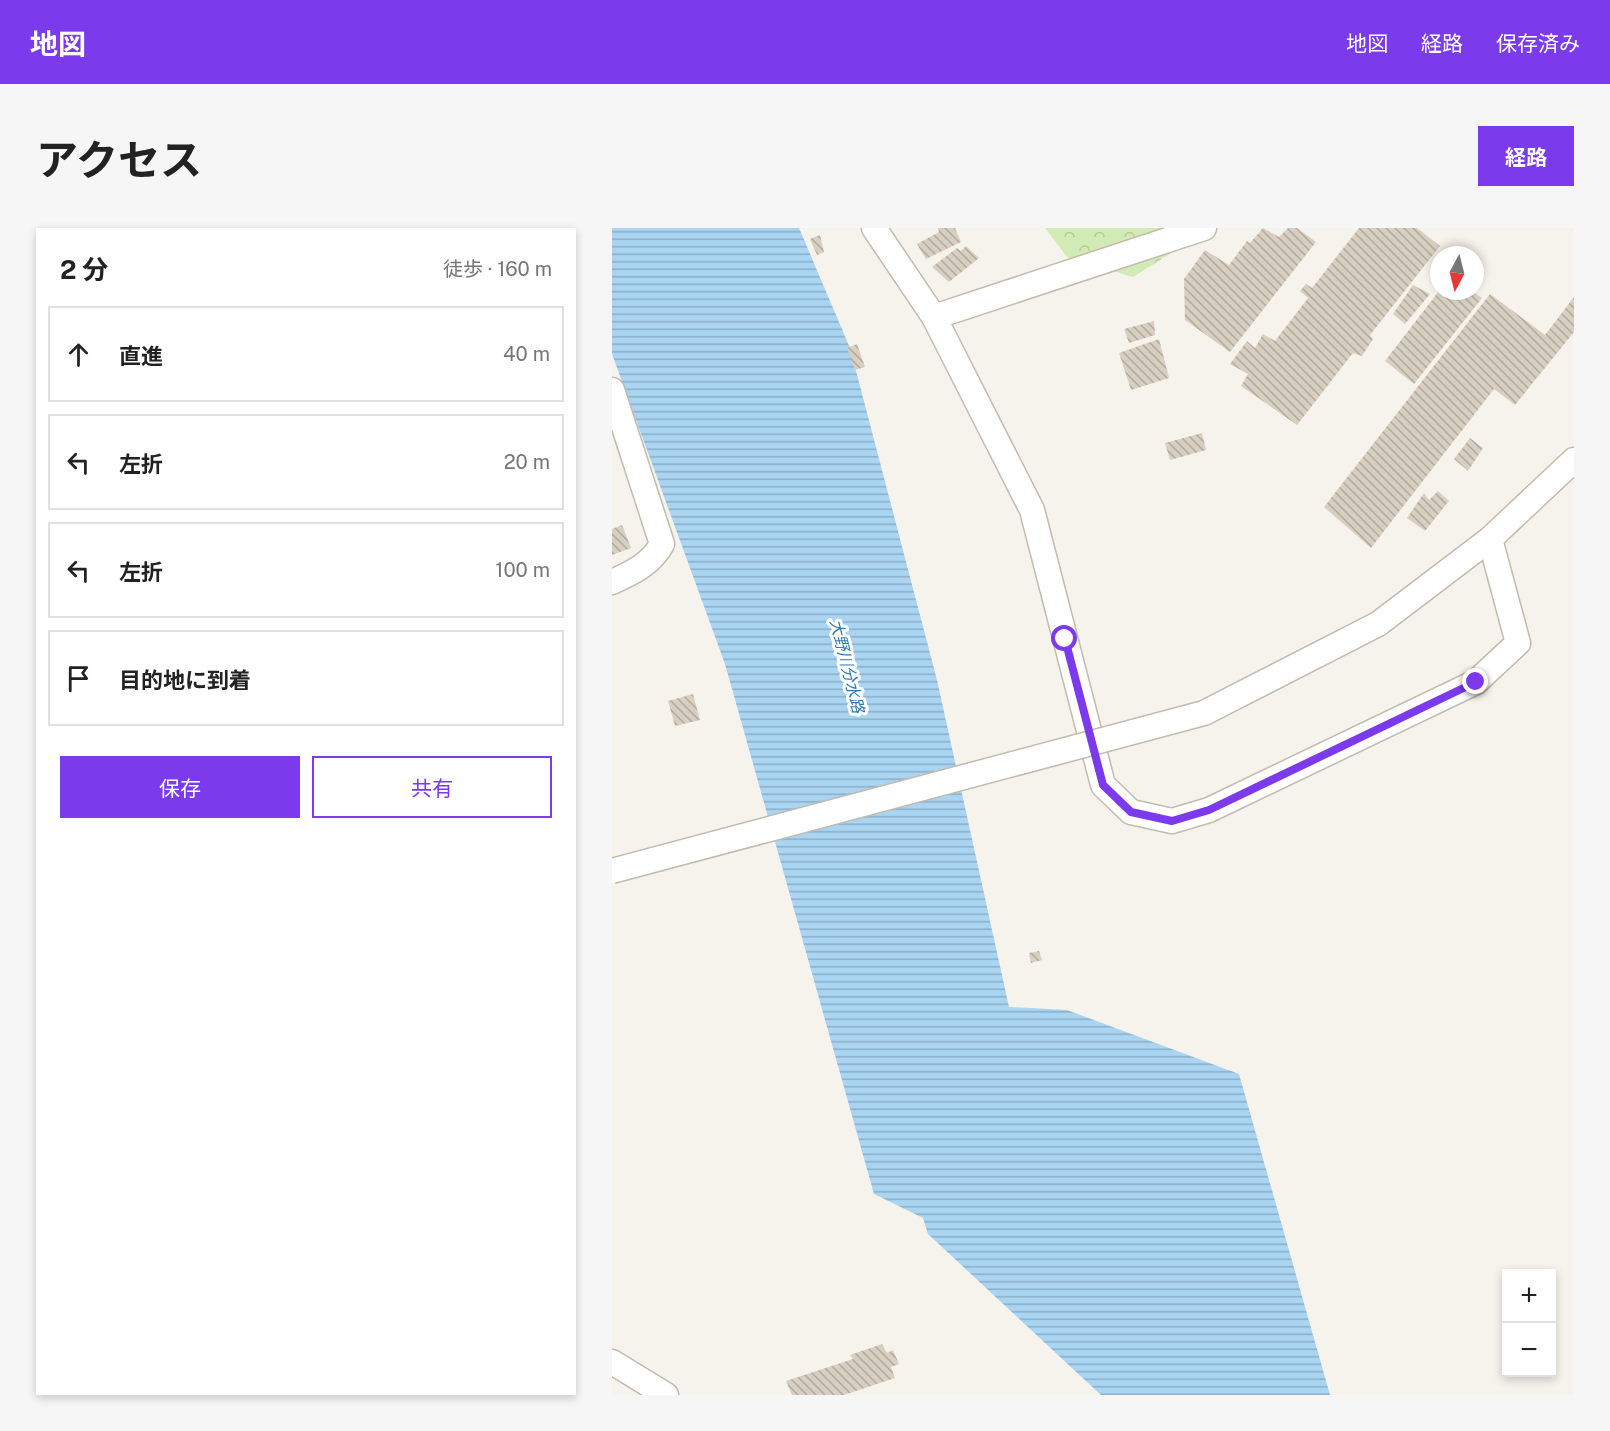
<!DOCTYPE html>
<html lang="ja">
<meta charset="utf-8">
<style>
body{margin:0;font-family:"Public Sans","Noto Sans JP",sans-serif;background:#f6f6f6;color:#222}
.controls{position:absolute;right:18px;bottom:18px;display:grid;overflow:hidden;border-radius:0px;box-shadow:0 3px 9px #0003}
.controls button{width:54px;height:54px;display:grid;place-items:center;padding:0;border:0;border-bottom:2px solid #e0e0e0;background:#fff;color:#222;font:30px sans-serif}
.compass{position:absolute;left:818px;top:18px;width:54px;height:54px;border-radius:50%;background:#fff;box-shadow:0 3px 9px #0003;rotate:187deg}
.stop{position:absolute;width:18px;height:18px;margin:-14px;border:4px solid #7c3aed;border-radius:50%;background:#fff}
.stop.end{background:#7c3aed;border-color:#fff;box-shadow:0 2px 6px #0008}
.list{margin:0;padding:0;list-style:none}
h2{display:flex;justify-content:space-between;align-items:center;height:78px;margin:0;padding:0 24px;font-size:26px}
h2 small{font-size:20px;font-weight:400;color:#767676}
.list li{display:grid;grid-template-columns:39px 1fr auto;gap:18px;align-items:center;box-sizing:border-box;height:96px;margin:0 12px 12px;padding:0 12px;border:2px solid #e0e0e0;border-radius:0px}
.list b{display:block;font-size:22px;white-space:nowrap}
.list em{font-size:20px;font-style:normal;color:#767676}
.actions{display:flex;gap:12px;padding:18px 24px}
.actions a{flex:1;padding:14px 0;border:2px solid #7c3aed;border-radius:0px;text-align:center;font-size:21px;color:#7c3aed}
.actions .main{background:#7c3aed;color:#fff}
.icon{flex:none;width:33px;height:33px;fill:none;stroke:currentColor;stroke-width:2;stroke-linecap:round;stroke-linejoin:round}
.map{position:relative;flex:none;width:962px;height:1167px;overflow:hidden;border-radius:0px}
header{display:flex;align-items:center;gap:36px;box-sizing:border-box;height:84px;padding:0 30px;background:#7c3aed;color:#fff}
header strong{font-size:28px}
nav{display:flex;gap:33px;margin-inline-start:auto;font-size:21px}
.intro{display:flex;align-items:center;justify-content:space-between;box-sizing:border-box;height:144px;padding:0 36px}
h1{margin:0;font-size:42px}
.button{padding:15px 27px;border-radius:0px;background:#7c3aed;color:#fff;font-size:21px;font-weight:700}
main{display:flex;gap:36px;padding:0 36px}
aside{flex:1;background:#fff;border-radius:0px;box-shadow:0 3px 9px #0003}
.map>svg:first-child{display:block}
.forest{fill:url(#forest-crowns)}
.water{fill:url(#water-rules)}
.building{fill:url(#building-back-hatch)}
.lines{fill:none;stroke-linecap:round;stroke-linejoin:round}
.minor-casing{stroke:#c2bbae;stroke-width:27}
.minor{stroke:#fff;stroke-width:24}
.minor-bridge-casing{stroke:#c2bbae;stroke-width:27;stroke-linecap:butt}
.minor-bridge{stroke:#fff;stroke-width:24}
.route{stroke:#7c3aed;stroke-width:8}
.labels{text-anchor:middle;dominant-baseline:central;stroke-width:6;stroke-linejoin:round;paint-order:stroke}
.water-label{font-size:16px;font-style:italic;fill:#2e7ab2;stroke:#fff}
</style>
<header>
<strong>地図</strong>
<nav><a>地図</a><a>経路</a><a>保存済み</a></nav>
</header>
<div class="intro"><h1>アクセス</h1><a class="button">経路</a></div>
<main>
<aside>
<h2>2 分<small>徒歩 · 160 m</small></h2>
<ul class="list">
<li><svg class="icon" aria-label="ahead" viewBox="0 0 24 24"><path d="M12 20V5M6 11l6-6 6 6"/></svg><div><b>直進</b></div><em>40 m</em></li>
<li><svg class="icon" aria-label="left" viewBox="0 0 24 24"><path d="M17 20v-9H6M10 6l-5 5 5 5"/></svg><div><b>左折</b></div><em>20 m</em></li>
<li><svg class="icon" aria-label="left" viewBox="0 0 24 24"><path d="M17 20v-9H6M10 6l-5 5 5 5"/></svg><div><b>左折</b></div><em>100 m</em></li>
<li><svg class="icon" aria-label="arrive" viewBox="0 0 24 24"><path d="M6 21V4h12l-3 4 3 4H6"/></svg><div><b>目的地に到着</b></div></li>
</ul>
<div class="actions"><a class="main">保存</a><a>共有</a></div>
</aside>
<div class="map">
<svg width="962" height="1167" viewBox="0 0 962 1167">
<defs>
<pattern id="forest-crowns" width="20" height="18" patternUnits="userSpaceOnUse" patternTransform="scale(1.5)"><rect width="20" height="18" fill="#d2eab5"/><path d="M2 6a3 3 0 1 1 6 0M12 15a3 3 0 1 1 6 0" fill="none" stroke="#b6ca9c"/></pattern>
<pattern id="water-rules" width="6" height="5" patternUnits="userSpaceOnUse" patternTransform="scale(1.5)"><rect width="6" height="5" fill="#a9d4f2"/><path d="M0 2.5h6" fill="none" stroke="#8caec5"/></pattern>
<pattern id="building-back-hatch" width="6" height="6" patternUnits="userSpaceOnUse" patternTransform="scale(1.5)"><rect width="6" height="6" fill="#d8cfc1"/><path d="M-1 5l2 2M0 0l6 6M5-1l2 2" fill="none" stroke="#b1aa9e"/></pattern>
</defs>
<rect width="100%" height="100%" fill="#f6f3ec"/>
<path class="forest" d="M 433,0 L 599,0 L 521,49 L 455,29 Z"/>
<path class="water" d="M 0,0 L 187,0 L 238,120 L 325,452 L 397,779 L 455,782 L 627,846 L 718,1167 L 489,1167 L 316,1006 L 311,990 L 262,966 L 113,436 L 0,126 Z"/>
<g class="building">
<path d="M 326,0 L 343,0 L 349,14 L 314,31 L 305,16 L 327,4 Z"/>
<path d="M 651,0 L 667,9 L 676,0 L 685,0 L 704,14 L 618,124 L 573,92 L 572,51 L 593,22 L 617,37 L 635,13 L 638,15 Z"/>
<path d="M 747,0 L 805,0 L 828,18 L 758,107 L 761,111 L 750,128 L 741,125 L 685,197 L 629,158 L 636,146 L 618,136 L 635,113 L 643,120 L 651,106 L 663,113 L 696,70 L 688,63 L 694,56 L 700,60 Z"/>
<path d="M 208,7 L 212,24 L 205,27 L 198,11 Z"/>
<path d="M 354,18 L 367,30 L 337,54 L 320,39 L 345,20 L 349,23 Z"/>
<path d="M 801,57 L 818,66 L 793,96 L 781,86 Z"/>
<path d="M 827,63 L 860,63 L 870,70 L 802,156 L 773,133 Z"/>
<path d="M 878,66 L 933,107 L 962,69 L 962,104 L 903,177 L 882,161 L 759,320 L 712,279 Z"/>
<path d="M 542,93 L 543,107 L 517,115 L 512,101 Z"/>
<path d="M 547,111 L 557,150 L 519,162 L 507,125 Z"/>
<path d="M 245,116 L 253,139 L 243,142 L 235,120 Z"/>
<path d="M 590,205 L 594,222 L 558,232 L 553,215 Z"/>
<path d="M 858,210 L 871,220 L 856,243 L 842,231 Z"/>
<path d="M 826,263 L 837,273 L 813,303 L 795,290 L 812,265 L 817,272 Z"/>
<path d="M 10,297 L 19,320 L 0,327 L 0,301 Z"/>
<path d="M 81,466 L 88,492 L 63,498 L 56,473 Z"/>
<path d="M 427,723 L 430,732 L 419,735 L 417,725 Z"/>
<path d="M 270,1116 L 275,1125 L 281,1122 L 287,1136 L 279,1139 L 283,1150 L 232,1167 L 180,1167 L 174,1153 L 241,1131 L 238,1127 Z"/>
</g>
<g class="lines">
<g class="minor-casing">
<g id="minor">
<path d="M 262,0 L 322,89 L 420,282 L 491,557 L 519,584 L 560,593 L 597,582 L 864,454 L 906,415 L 878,311"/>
<path d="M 322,89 L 592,0"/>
<path d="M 0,162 L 50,316 C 39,336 20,345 0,354"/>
<path d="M 766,396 L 878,311 L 962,232"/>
<path d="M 0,1134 L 54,1167"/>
</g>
</g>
<use href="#minor" class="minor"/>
<g class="minor-bridge-casing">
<path id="minor-bridge" d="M 0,643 L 592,485 L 766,396"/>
</g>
<use href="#minor-bridge" class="minor-bridge"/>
</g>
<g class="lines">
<path class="route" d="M 453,411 L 491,557 L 519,584 L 560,593 L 597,582 L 864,454"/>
</g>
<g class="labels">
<g class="water-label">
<text transform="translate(235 438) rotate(76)">大野川分水路</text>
</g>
</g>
</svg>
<div class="controls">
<button>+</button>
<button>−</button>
</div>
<svg class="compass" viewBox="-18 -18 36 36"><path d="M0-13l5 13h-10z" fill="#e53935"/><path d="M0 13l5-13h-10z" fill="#767676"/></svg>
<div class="stop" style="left:453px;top:411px"></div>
<div class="stop end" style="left:864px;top:454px"></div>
</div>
</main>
